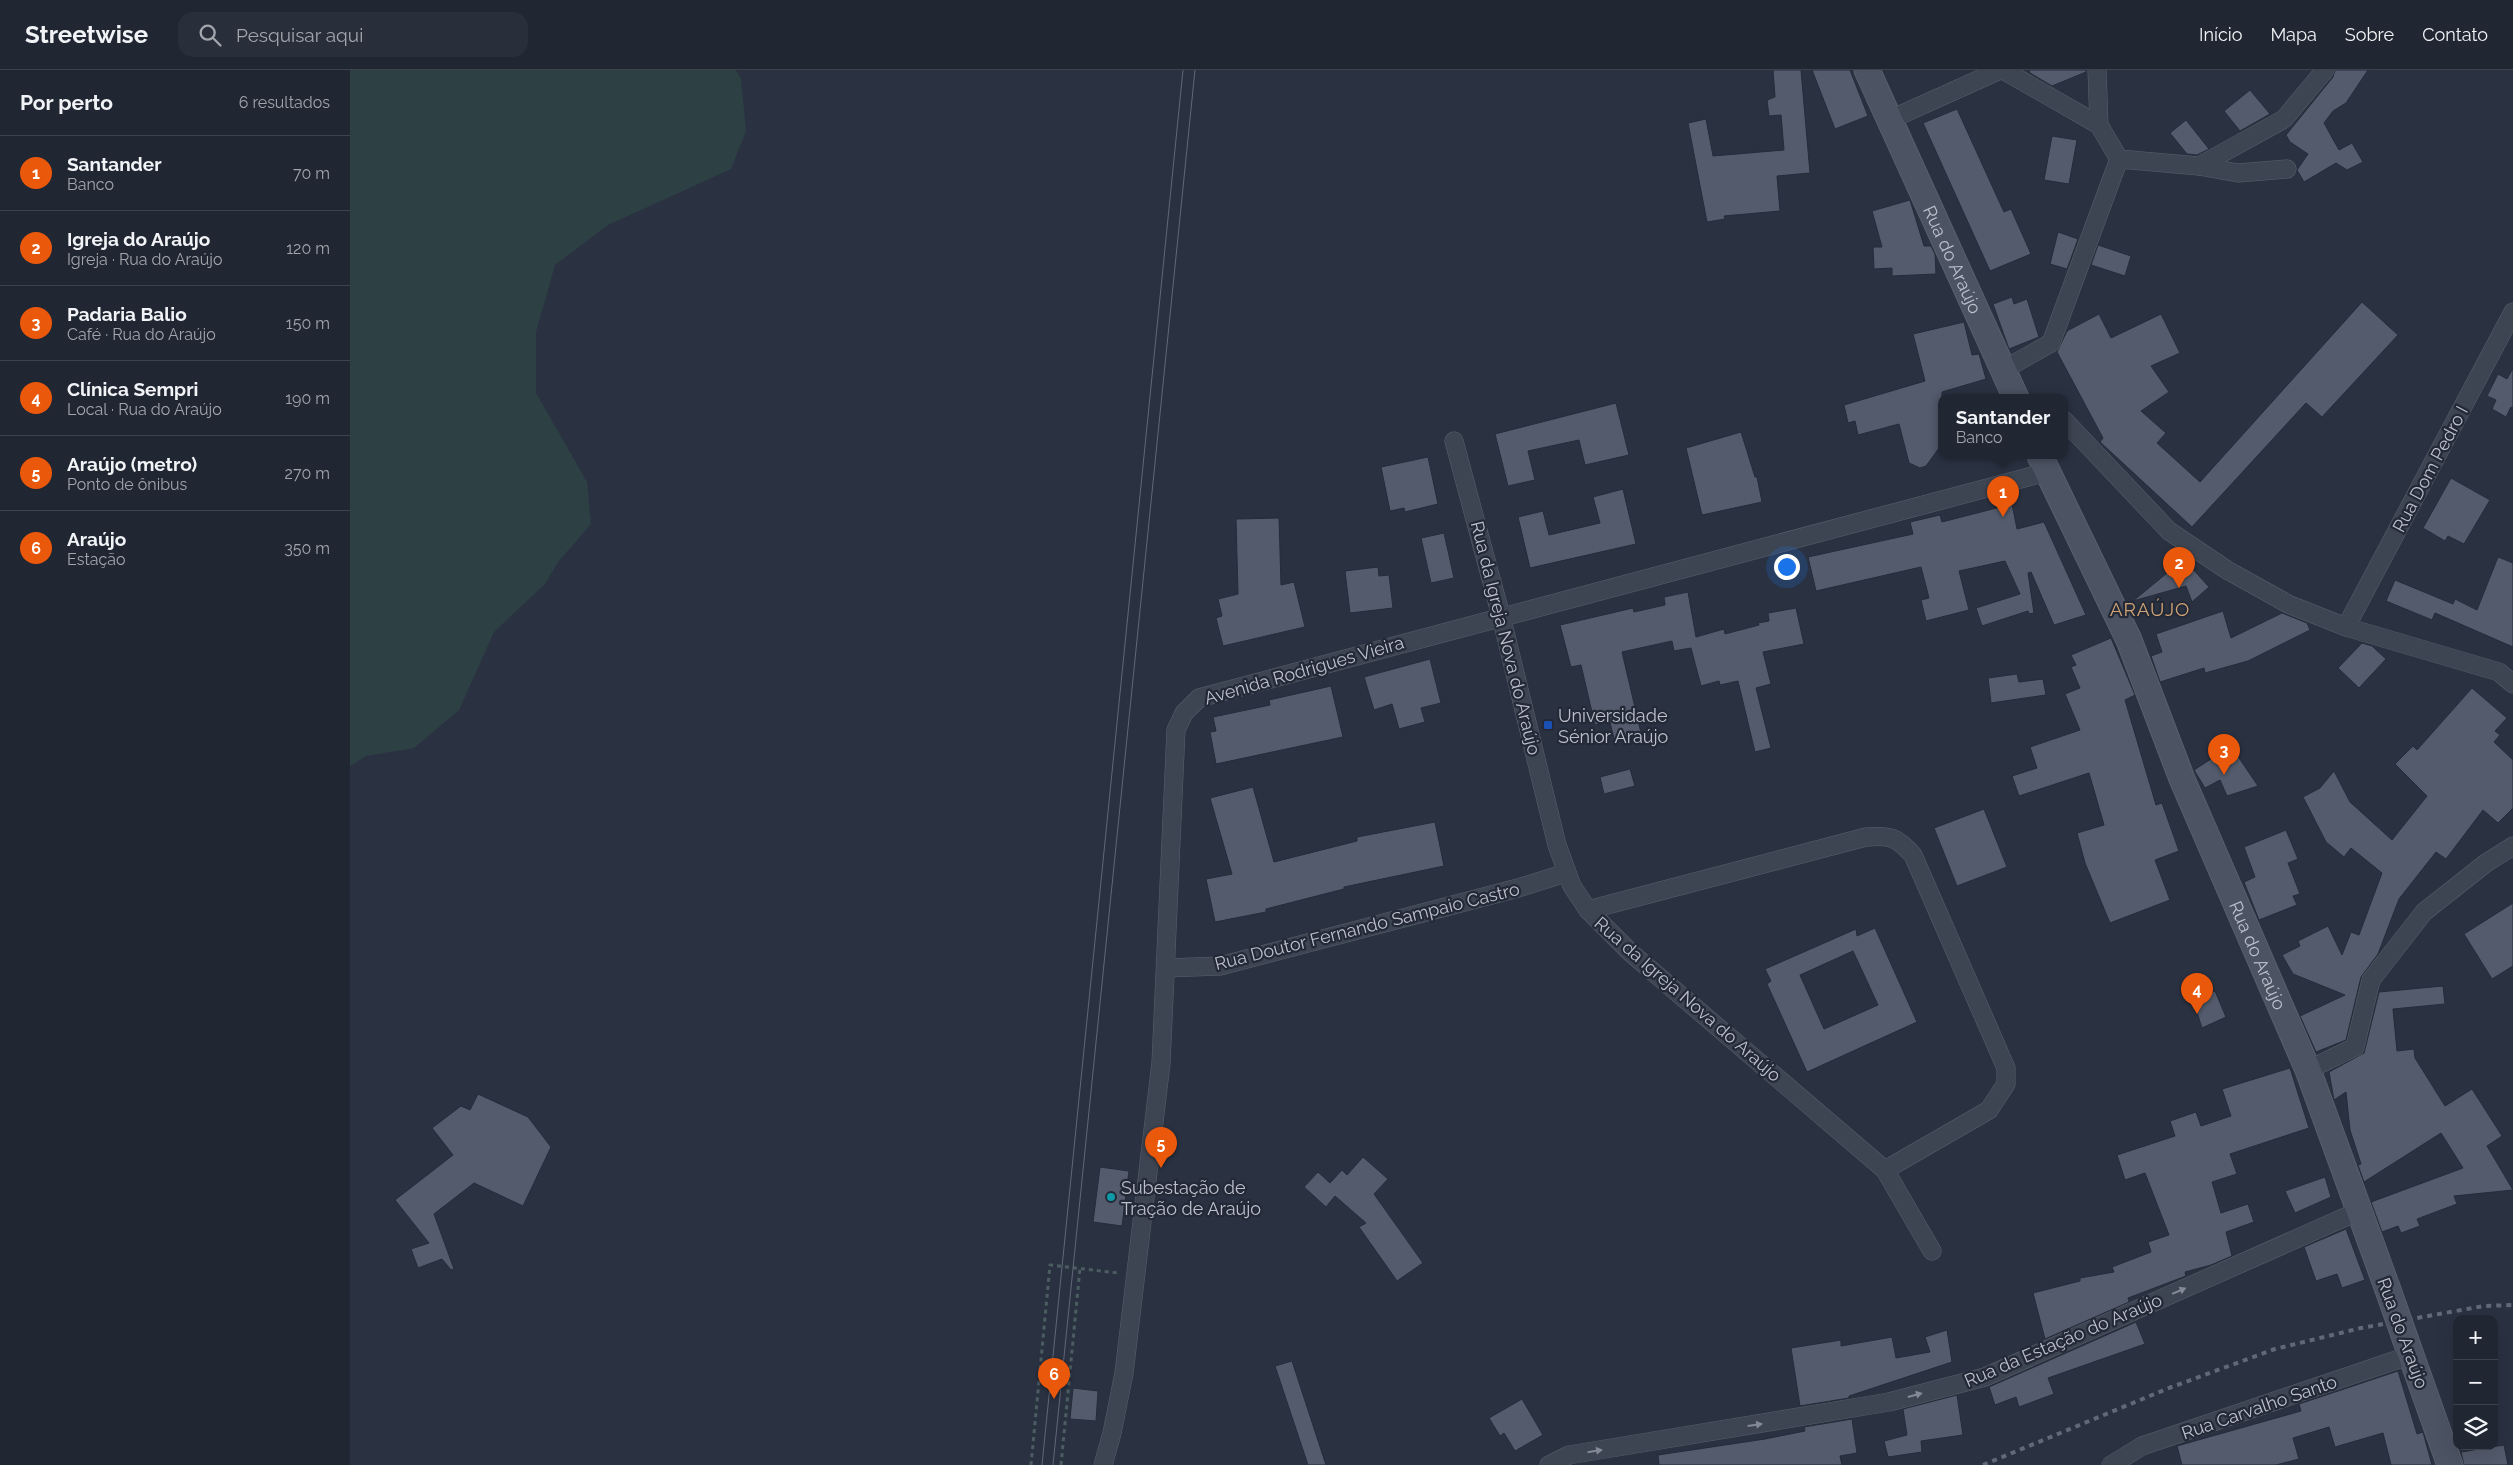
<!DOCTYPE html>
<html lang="pt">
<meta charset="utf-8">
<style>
body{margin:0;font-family:Raleway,sans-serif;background:#282e3a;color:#f1f3f6}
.controls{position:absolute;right:15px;bottom:15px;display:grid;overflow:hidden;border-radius:10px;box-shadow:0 5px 20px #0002}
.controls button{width:45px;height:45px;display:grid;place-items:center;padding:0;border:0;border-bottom:1px solid #3d434d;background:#202632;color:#f1f3f6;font:25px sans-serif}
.you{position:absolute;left:1436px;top:496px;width:18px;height:18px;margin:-12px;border:4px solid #fff;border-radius:50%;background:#1a73e8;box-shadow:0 0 0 8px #1a73e833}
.badge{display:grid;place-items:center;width:32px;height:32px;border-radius:50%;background:#ea580c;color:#fff;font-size:16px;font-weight:700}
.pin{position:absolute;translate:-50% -41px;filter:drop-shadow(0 1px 2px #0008)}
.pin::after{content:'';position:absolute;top:26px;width:18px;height:15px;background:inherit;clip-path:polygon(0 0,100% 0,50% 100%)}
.popup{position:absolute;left:1588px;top:324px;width:130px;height:65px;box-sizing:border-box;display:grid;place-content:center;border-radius:10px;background:#202632;filter:drop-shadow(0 1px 4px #0005);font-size:16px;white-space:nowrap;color:#a2a5ac}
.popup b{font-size:19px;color:#f1f3f6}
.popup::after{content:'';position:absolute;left:50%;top:100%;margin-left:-10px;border:10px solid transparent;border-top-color:#202632}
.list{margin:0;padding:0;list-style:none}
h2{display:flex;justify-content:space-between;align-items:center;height:65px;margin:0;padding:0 20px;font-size:21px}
h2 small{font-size:16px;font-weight:400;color:#a2a5ac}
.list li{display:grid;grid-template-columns:32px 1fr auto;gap:15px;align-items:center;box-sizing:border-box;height:75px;padding:0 20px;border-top:1px solid #3d434d}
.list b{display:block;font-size:19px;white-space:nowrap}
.list p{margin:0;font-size:16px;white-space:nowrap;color:#a2a5ac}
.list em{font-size:16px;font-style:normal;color:#a2a5ac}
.icon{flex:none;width:28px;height:28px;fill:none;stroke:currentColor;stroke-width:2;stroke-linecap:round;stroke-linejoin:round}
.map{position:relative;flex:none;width:2163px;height:1395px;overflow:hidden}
header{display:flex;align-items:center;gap:30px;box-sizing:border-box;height:70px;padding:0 25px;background:#202632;border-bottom:1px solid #3d434d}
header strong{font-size:24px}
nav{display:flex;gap:28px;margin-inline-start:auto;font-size:18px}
.search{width:350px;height:45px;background:#282e3a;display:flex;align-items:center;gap:12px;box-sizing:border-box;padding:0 18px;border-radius:15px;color:#a2a5ac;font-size:19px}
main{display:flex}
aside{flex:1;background:#202632}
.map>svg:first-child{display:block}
.green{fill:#2d4044}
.building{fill:#535b6c;stroke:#252b39;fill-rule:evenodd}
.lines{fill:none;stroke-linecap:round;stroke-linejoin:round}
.street-casing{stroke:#59606c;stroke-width:19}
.secondary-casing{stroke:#59606c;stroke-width:27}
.path{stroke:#4c5d61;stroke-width:3;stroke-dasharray:4 4;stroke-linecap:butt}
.street{stroke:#3e4552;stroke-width:18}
.secondary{stroke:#4c5464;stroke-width:25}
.tram{stroke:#616878;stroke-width:1}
.rail{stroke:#616878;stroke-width:4;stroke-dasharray:5 5;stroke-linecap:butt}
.secondary-bridge-casing{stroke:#59606c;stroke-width:27;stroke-linecap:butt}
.secondary-bridge{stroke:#4c5464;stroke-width:25}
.oneway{fill:#838995}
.transit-dot{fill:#1a4fb4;stroke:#232937;stroke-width:2}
.culture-dot{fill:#0f9aa8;stroke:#232937;stroke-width:2}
.labels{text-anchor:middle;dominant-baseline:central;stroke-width:4.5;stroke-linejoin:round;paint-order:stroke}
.street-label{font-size:18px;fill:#bbc0cb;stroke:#232937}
.poi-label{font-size:18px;fill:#bbc0cb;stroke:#232937;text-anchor:start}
.neighbourhood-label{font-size:19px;letter-spacing:1px;fill:#cea274;stroke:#232937}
</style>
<header>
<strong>Streetwise</strong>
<div class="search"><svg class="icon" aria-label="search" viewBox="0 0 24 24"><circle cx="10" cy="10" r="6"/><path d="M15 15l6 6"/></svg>Pesquisar aqui</div>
<nav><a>Início</a><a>Mapa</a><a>Sobre</a><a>Contato</a></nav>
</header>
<main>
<aside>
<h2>Por perto<small>6 resultados</small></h2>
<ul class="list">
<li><span class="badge">1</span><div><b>Santander</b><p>Banco</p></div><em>70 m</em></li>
<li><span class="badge">2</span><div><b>Igreja do Araújo</b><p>Igreja · Rua do Araújo</p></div><em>120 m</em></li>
<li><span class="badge">3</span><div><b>Padaria Balio</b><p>Café · Rua do Araújo</p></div><em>150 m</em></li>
<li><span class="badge">4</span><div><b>Clínica Sempri</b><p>Local · Rua do Araújo</p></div><em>190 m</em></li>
<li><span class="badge">5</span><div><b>Araújo (metro)</b><p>Ponto de ônibus</p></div><em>270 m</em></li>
<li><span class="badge">6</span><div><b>Araújo</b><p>Estação</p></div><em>350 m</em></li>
</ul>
</aside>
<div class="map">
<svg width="2163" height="1395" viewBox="0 0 2163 1395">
<rect width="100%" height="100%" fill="#2a3242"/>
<path class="green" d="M 0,0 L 386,0 L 391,9 L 396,61 L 381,99 L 258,155 L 205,195 L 186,262 L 186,323 L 237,412 L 241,454 L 208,492 L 195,514 L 144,562 L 109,640 L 64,678 L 16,686 L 0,696 Z"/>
<g class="building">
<path d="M 1423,0 L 1451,0 L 1460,103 L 1427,106 L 1430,141 L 1374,146 L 1375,149 L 1357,152 L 1338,53 L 1356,49 L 1363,86 L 1434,80 L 1431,45 L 1419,46 L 1417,30 L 1425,27 Z"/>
<path d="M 1462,0 L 1500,0 L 1518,46 L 1485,59 Z"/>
<path d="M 1679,0 L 1736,0 L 1736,2 L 1702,16 L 1680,3 Z"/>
<path d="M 1985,0 L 2018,0 L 1996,33 L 1983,41 L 1974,53 L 1989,80 L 2002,73 L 2013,92 L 1997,100 L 1986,93 L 1954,112 L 1947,100 L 1958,84 L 1940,72 L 1936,65 L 1983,7 Z"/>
<path d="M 1900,20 L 1920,44 L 1890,61 L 1874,41 Z"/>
<path d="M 1607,39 L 1654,142 L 1661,139 L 1681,184 L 1640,201 L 1573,53 Z"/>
<path d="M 1836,50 L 1859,79 L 1847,85 L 1837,84 L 1820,63 Z"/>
<path d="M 1702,66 L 1727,70 L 1719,114 L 1694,110 Z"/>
<path d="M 1560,130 L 1574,176 L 1581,176 L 1585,184 L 1586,204 L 1542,206 L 1542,198 L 1524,199 L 1523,177 L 1532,177 L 1522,141 Z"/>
<path d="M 1708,162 L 1728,169 L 1717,199 L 1700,194 Z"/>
<path d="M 1748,175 L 1781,186 L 1775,206 L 1741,195 Z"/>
<path d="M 1662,227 L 1664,234 L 1677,229 L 1689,267 L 1659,279 L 1643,234 Z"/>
<path d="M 2012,232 L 2048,265 L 1972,347 L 1956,333 L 1842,457 L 1750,372 L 1753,368 L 1707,282 L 1717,261 L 1749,244 L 1761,268 L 1811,244 L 1830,283 L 1801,296 L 1819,322 L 1791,341 L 1816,363 L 1807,373 L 1850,412 Z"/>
<path d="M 1614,252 L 1622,285 L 1629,284 L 1636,309 L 1592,322 L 1592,374 L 1576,396 L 1570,398 L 1559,393 L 1549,354 L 1508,365 L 1505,351 L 1498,353 L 1494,335 L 1575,311 L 1563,264 Z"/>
<path d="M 2163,298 L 2163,338 L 2161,337 L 2156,347 L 2142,339 L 2146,330 L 2137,326 L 2148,304 L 2157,309 Z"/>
<path d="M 1266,333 L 1279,385 L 1235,395 L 1229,370 L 1178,381 L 1185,410 L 1158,416 L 1145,364 Z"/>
<path d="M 1391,362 L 1405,407 L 1407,407 L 1412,432 L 1352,445 L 1336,378 Z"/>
<path d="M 1078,387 L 1088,434 L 1055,442 L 1054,438 L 1040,441 L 1031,397 Z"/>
<path d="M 2101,408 L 2140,430 L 2114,474 L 2098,466 L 2095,471 L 2073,458 Z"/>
<path d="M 1273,419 L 1286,474 L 1180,498 L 1168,447 L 1193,441 L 1199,465 L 1250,453 L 1243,427 Z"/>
<path d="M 1662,434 L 1667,459 L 1694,452 L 1736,545 L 1704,555 L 1681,502 L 1678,503 L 1684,543 L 1679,544 L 1678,541 L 1632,556 L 1626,538 L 1670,524 L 1655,491 L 1609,501 L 1619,540 L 1576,551 L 1571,530 L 1579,528 L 1571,497 L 1466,521 L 1458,487 L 1563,464 L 1560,452 L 1590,445 L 1592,452 Z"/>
<path d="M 929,448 L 931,515 L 944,512 L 955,557 L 873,576 L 866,548 L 872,546 L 868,529 L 888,524 L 886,449 Z"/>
<path d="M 1094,463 L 1104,508 L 1081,513 L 1071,468 Z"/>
<path d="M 1822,476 L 1859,517 L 1842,532 L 1836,516 L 1783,531 L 1828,494 Z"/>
<path d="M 2148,487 L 2163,493 L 2163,577 L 2085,543 L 2082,550 L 2036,531 L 2045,510 L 2103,534 L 2105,529 L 2127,540 Z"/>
<path d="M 1028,497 L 1029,506 L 1039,505 L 1043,538 L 1000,543 L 995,501 Z"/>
<path d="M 1338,522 L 1346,567 L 1374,559 L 1375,564 L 1409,555 L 1408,553 L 1419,551 L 1418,543 L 1446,538 L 1454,574 L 1413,582 L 1421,614 L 1406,618 L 1421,678 L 1405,682 L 1388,611 L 1370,615 L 1369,611 L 1351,616 L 1341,578 L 1324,581 L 1322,571 L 1272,582 L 1291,663 L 1264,669 L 1260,652 L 1245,655 L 1231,595 L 1221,597 L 1210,555 L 1283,538 L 1284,542 L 1315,535 L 1314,527 Z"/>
<path d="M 1873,541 L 1881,568 L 1932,543 L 1957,553 L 1960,560 L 1898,591 L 1855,603 L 1854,598 L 1810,612 L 1801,586 L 1812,582 L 1806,564 Z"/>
<path d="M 1761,568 L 1785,625 L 1775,630 L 1806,735 L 1812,733 L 1829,781 L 1805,790 L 1820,830 L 1760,853 L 1735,793 L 1727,763 L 1754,755 L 1739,703 L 1669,726 L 1662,706 L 1687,698 L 1680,677 L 1730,660 L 1715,624 L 1730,618 L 1721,597 L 1726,595 L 1721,585 Z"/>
<path d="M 2012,573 L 2022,576 L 2036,589 L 2009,618 L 1988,598 Z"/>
<path d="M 1080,589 L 1091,633 L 1071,638 L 1075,652 L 1049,659 L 1042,634 L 1024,640 L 1014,607 Z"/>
<path d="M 1667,604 L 1669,612 L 1693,609 L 1696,625 L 1641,633 L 1638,608 Z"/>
<path d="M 981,616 L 993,667 L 866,694 L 860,662 L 866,661 L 863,647 L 920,635 L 919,630 Z"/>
<path d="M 2122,618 L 2157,648 L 2145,661 L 2150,665 L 2144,672 L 2163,690 L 2163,738 L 2148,753 L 2133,740 L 2096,789 L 2086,782 L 2049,829 L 2028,884 L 2011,907 L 1996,970 L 1966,982 L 1950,946 L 1995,925 L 1943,904 L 1932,885 L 1950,876 L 1948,871 L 1978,856 L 1992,885 L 2001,862 L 2009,865 L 2032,803 L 2001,778 L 1994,787 L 1976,772 L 1953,727 L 1970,718 L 1984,701 L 2000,732 L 2042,770 L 2077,726 L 2045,694 L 2063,676 L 2067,680 Z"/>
<path d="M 1881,676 L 1908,716 L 1877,726 L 1870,710 L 1855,718 L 1844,700 Z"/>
<path d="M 1280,699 L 1285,716 L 1254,724 L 1250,707 Z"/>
<path d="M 903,717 L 924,792 L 1007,771 L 1007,767 L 1085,752 L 1094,796 L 994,817 L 994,819 L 916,839 L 916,842 L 865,852 L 856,809 L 882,804 L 860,728 Z"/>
<path d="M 1634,739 L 1657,797 L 1607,816 L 1584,758 Z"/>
<path d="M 1936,760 L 1948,789 L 1938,793 L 1950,824 L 1943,826 L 1947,835 L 1909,850 L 1894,812 L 1905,807 L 1894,777 Z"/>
<path d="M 2163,833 L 2163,896 L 2142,909 L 2114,864 Z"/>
<path d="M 1525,858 L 1567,952 L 1457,1002 L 1417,914 L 1421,911 L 1415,899 L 1506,859 L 1507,866 ZM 1503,881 L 1528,935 L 1474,959 L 1450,905 Z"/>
<path d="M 2093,916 L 2095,934 L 2043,939 L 2047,981 L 2064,979 L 2065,988 L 2095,1036 L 2122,1019 L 2152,1066 L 2137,1076 L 2163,1120 L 2104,1126 L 2107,1134 L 2067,1149 L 2070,1156 L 2051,1163 L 2048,1156 L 2032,1162 L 2021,1132 L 2113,1098 L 2091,1063 L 2014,1112 L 2008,1095 L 2011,1094 L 2000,1060 L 1996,1022 L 1984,1030 L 1979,1002 L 2014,983 L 2029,922 Z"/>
<path d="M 1865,921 L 1876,947 L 1852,958 L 1843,930 Z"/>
<path d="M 1940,998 L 1959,1058 L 1880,1084 L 1887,1104 L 1862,1112 L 1871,1143 L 1898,1134 L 1904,1152 L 1876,1162 L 1882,1186 L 1861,1195 L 1835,1202 L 1836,1206 L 1778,1228 L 1779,1232 L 1695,1269 L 1683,1223 L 1730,1211 L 1730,1208 L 1764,1202 L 1762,1197 L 1801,1182 L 1798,1172 L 1819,1165 L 1795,1103 L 1775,1110 L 1767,1085 L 1825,1066 L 1820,1051 L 1846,1042 L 1851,1056 L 1881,1046 L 1872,1019 Z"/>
<path d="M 128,1024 L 178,1047 L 201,1077 L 173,1136 L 124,1113 L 84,1144 L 104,1199 L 101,1200 L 92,1189 L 68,1198 L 61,1179 L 79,1173 L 45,1130 L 103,1085 L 82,1058 L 111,1036 L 120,1040 Z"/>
<path d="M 1013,1087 L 1038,1109 L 1024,1124 L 1073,1193 L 1047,1211 L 1009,1157 L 1016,1153 L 985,1126 L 976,1137 L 954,1117 L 968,1102 L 980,1113 L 992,1100 L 997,1105 Z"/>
<path d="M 750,1097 L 779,1101 L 772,1156 L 743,1152 Z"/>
<path d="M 1975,1107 L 1981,1127 L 1945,1143 L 1935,1121 Z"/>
<path d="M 1996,1159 L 2015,1210 L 1992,1218 L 1987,1204 L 1966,1211 L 1954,1177 Z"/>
<path d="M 1786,1252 L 1795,1274 L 1698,1308 L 1704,1324 L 1669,1337 L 1666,1327 L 1645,1335 L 1639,1317 Z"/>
<path d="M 1597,1260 L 1602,1292 L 1499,1326 L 1499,1328 L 1450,1336 L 1441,1278 L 1491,1270 L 1491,1276 L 1542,1267 L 1546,1288 L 1580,1282 L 1575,1267 Z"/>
<path d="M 942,1291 L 976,1395 L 958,1395 L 925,1296 Z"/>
<path d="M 2048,1301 L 2067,1364 L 2073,1362 L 2082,1395 L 2041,1395 L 2033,1363 L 1985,1377 L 1979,1357 L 1943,1368 L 1949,1389 L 1926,1395 L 1832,1395 L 1827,1376 L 1951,1341 L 1949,1334 Z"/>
<path d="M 723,1318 L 748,1321 L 746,1351 L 720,1349 Z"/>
<path d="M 1607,1325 L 1613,1365 L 1571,1371 L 1572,1382 L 1538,1387 L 1534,1371 L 1557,1365 L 1553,1339 Z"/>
<path d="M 1172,1329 L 1193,1365 L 1165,1381 L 1154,1363 L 1150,1366 L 1139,1348 Z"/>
<path d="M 1502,1349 L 1507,1383 L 1490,1386 L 1492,1395 L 1309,1395 L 1308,1385 L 1415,1369 L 1455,1361 L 1454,1357 Z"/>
<path d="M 2154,1375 L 2158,1395 L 2114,1395 L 2111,1382 Z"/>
</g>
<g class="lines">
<g class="street-casing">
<g id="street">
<path d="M 1653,0 L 1749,55"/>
<path d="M 1747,0 L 1749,55 L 1769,89"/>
<path d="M 1539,50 L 1650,0"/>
<path d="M 1849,96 L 1888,103 L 1937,99"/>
<path d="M 1653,300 L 1701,273 L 1769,89 L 1849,96 L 1934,49 L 1975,0"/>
<path d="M 1714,350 L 1819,461 L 1877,500 L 1938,534 L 1996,557 L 2149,602 L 2163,614"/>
<path d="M 1104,371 L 1151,546 L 1207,775 L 1222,816 L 1238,840 L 1281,883 L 1535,1100 L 1582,1181"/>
<path d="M 1996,557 L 2163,242"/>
<path d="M 1238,840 L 1516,767 C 1540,765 1547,767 1563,785 L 1656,998 L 1656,1014 L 1639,1040 L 1535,1100"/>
<path d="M 817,898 L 870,896 L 1168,818 L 1216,803"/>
<path d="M 1958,1000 L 2005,977 L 2021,910 L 2074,842 L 2136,793 L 2163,776"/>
<path d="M 753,1395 L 762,1363 L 774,1303 L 811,993 L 826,660 L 834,643 L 849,628 L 1697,402"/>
<path d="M 1199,1395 L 1219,1385 L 1539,1332 L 1635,1307 L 2009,1141"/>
<path d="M 1761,1395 L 1792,1376 L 2061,1285"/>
</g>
</g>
<g class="secondary-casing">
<g id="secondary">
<path id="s1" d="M 1517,0 L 1666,328"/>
<path id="s2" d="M 1690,386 L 1779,570 L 1832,709 L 1958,1000 L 2037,1217"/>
<path d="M 2056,1271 L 2100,1395"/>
</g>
</g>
<g class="path">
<path d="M 681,1395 L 700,1195 L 768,1203"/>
<path d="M 711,1395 L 730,1198"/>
</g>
<use href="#street" class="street"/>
<use href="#secondary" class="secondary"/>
<g class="tram">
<path d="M 692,1395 L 833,0"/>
<path d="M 703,1395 L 845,0"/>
</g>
<path class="rail" d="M 1633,1395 L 1819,1318 L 1925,1279 L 2011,1258 L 2134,1236 L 2163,1235"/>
<g class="secondary-bridge-casing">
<path id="secondary-bridge" d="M 2037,1217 L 2056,1271"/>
</g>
<use href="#secondary-bridge" class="secondary-bridge"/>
</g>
<defs><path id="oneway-solid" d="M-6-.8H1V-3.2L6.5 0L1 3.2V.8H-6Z" transform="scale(1.25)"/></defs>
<g class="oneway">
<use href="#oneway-solid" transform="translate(1829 1221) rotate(-23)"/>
<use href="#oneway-solid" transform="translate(1565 1325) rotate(-15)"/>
<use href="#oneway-solid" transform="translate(1405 1355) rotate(-8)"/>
<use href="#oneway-solid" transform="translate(1245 1381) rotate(-9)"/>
</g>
<rect class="transit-dot" x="1193" y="650" width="10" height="10" rx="2.5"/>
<circle class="culture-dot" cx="761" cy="1127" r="5"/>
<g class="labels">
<g class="street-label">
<text stroke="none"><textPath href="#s1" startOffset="208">Rua do Araújo</textPath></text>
<text transform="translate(2080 399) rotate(-62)">Rua Dom Pedro I</text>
<text transform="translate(1156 568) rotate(76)">Rua da Igreja Nova do Araújo</text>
<text transform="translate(954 600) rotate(-16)">Avenida Rodrigues Vieira</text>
<text transform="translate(1017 856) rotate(-14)">Rua Doutor Fernando Sampaio Castro</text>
<text stroke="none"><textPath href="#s2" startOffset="545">Rua do Araújo</textPath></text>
<text transform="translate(1338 929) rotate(41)">Rua da Igreja Nova do Araújo</text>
<text transform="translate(2053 1263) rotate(70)">Rua do Araújo</text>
<text transform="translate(1713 1270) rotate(-23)">Rua da Estação do Araújo</text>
<text transform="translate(1909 1337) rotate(-19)">Rua Carvalho Santo</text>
</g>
<g class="poi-label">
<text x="1208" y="645">Universidade<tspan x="1208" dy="21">Sénior Araújo</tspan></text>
<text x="771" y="1117">Subestação de<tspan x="771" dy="21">Tração de Araújo</tspan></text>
</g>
<g class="neighbourhood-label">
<text x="1800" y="539">ARAÚJO</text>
</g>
</g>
</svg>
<div class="controls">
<button>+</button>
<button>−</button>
<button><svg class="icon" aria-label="layers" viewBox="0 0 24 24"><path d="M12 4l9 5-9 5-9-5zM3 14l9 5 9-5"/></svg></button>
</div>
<div class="you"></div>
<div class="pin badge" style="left:1653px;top:447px">1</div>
<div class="popup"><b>Santander</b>Banco</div>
<div class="pin badge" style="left:1829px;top:518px">2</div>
<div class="pin badge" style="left:1874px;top:705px">3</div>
<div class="pin badge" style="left:1847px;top:944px">4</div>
<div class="pin badge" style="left:811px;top:1098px">5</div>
<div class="pin badge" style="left:704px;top:1329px">6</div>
</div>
</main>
